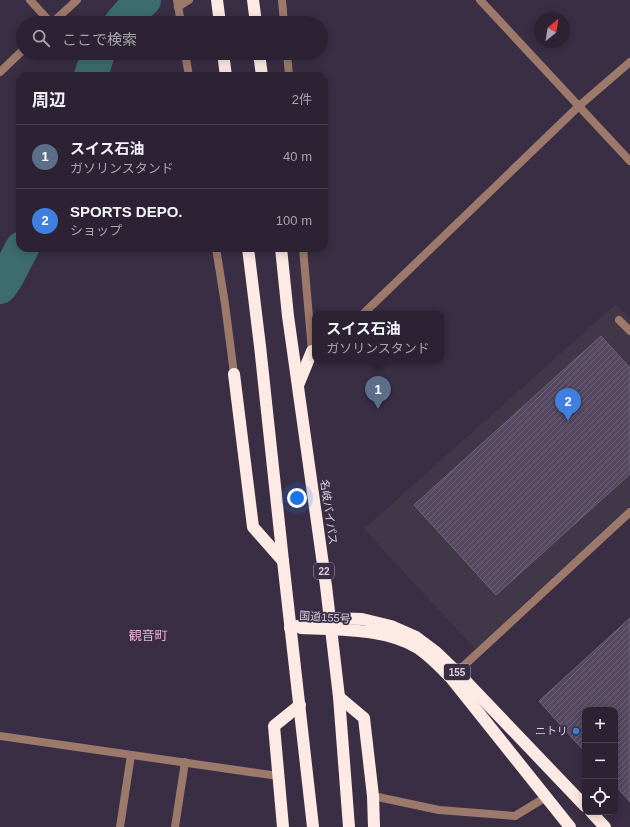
<!DOCTYPE html>
<html lang="ja">
<meta charset="utf-8">
<style>
body{margin:0;font-family:Arial,"Noto Sans JP",sans-serif;background:#342a3b;color:#f1f3f6}
.controls{position:absolute;right:12px;bottom:12px;display:grid;overflow:hidden;border-radius:8px;box-shadow:0 2px 10px #0003}
.controls button{width:36px;height:36px;display:grid;place-items:center;padding:0;border:0;border-bottom:1px solid #483f4e;background:#2c2233;color:#f1f3f6;font:20px sans-serif}
.compass{position:absolute;left:534px;top:12px;width:36px;height:36px;border-radius:50%;background:#2c2233;box-shadow:0 2px 10px #0003;rotate:30deg}
.you{position:absolute;left:297px;top:498px;width:14px;height:14px;margin:-10px;border:3px solid #fff;border-radius:50%;background:#1a73e8;box-shadow:0 0 0 6px #1a73e833}
.badge{display:grid;place-items:center;width:26px;height:26px;border-radius:50%;background:#ea580c;color:#fff;font-size:13px;font-weight:700}
.pin{position:absolute;translate:-50% -33px;filter:drop-shadow(0 1px 2px #0008)}
.pin::after{content:'';position:absolute;top:21px;width:14px;height:12px;background:inherit;clip-path:polygon(0 0,100% 0,50% 100%)}
.popup{position:absolute;left:312px;top:311px;width:132px;height:52px;box-sizing:border-box;display:grid;place-content:center;border-radius:8px;background:#2c2233;filter:drop-shadow(0 1px 3px #0005);font-size:13px;white-space:nowrap;color:#a6a4ac}
.popup b{font-size:15px;color:#f1f3f6}
.popup::after{content:'';position:absolute;left:50%;top:100%;margin-left:-8px;border:8px solid transparent;border-top-color:#2c2233}
.list{margin:0;padding:0;list-style:none}
h2{display:flex;justify-content:space-between;align-items:center;height:52px;margin:0;padding:0 16px;font-size:17px}
h2 small{font-size:13px;font-weight:400;color:#a6a4ac}
.list li{display:grid;grid-template-columns:26px 1fr auto;gap:12px;align-items:center;box-sizing:border-box;height:64px;padding:0 16px;border-top:1px solid #483f4e}
.list b{display:block;font-size:15px;white-space:nowrap}
.list p{margin:0;font-size:13px;white-space:nowrap;color:#a6a4ac}
.list em{font-size:13px;font-style:normal;color:#a6a4ac}
.icon{flex:none;width:22px;height:22px;fill:none;stroke:currentColor;stroke-width:2;stroke-linecap:round;stroke-linejoin:round}
.map{position:relative;flex:none;width:630px;height:827px;overflow:hidden}
.search{position:absolute;background:#2c2233;box-shadow:0 2px 10px #0003;left:16px;top:16px;width:312px;height:44px;display:flex;align-items:center;gap:10px;box-sizing:border-box;padding:0 14px;border-radius:22px;color:#a6a4ac;font-size:15px}
.panel{position:absolute;background:#2c2233;box-shadow:0 2px 10px #0003;left:16px;top:72px;width:312px;height:180px;border-radius:12px}
.map>svg:first-child{display:block}
.commercial{fill:#403848}
.lines{fill:none;stroke-linecap:round;stroke-linejoin:round}
.river{stroke:#3d6c6e;stroke-width:34}
.building{fill:url(#building-hatch);stroke:#70627b}
.lane{stroke:#9d796b;stroke-width:8}
.street{stroke:#9d796b;stroke-width:8}
.highway{stroke:#fdeae4;stroke-width:12}
.shop-dot{fill:#3f7fe0;stroke:#3a2e44;stroke-width:1.5}
.labels{text-anchor:middle;dominant-baseline:central;stroke-width:3.5;stroke-linejoin:round;paint-order:stroke}
.shield{fill:#3a2e44;stroke:#a9a1b1;stroke-width:1}
.shield-label{font-size:10px;font-weight:bold;fill:#d9d2e0}
.street-label{font-size:11px;fill:#d9d2e0;stroke:#3a2e44}
.poi-label{font-size:11px;fill:#d9d2e0;stroke:#3a2e44;text-anchor:end}
.quarter-label{font-size:13px;fill:#f7acd1;stroke:#3a2e44}
</style>
<div class="map">
<svg width="630" height="827" viewBox="0 0 630 827">
<defs>
<pattern id="building-hatch" width="6" height="6" patternUnits="userSpaceOnUse"><rect width="6" height="6" fill="#554860"/><path d="M-1 1l2-2M0 6l6-6M5 7l2-2" fill="none" stroke="#6d6276"/></pattern>
</defs>
<rect width="100%" height="100%" fill="#3a2e44"/>
<path class="commercial" d="M 616,304 L 630,319 L 630,506 L 475,649 L 364,529 Z"/>
<g class="lines">
<g class="river">
<path d="M 121,23 L 133,9 L 144,0"/>
<path d="M 91,76 L 98,53"/>
<path d="M 0,287 L 7,277 L 22,248"/>
</g>
</g>
<g class="building">
<path d="M 601,336 L 630,368 L 630,474 L 496,595 L 414,505 Z"/>
<path d="M 630,618 L 630,802 L 615,785 L 615,710 L 585,710 L 585,752 L 539,701 Z"/>
</g>
<g class="lines">
<path class="lane" d="M 619,320 L 630,331"/>
<g class="street">
<path d="M 30,0 L 51,23"/>
<path d="M 177,0 L 181,23"/>
<path d="M 282,0 L 284,23"/>
<path d="M 480,0 L 630,161"/>
<path d="M 178,7 L 189,0"/>
<path d="M 52,23 L 77,0"/>
<path d="M 185,53 L 189,76"/>
<path d="M 287,53 L 289,76"/>
<path d="M 0,72 L 23,50"/>
<path d="M 216,248 L 225,304 L 234,374"/>
<path d="M 303,248 L 312,351 L 315,350"/>
<path d="M 363,314 L 579,106 L 630,62"/>
<path d="M 457,672 L 630,512"/>
<path d="M 0,736 L 278,776"/>
<path d="M 373,796 L 439,810 L 515,816 L 546,797"/>
<path d="M 120,827 L 131,755"/>
<path d="M 175,827 L 185,762"/>
</g>
<g class="highway">
<path d="M 217,0 L 220,23"/>
<path d="M 253,0 L 256,23"/>
<path d="M 223,53 L 226,76"/>
<path d="M 259,53 L 262,76"/>
<path d="M 248,248 L 260,346 L 283,561 L 313,827"/>
<path d="M 281,248 L 288,316 L 326,586 L 339,697 L 349,827"/>
<path d="M 234,374 L 253,527 L 283,561"/>
<path d="M 299,383 L 312,351"/>
<path d="M 290,628 L 329,618 L 362,619 L 391,626 L 416,637 L 436,652 L 457,672 L 585,806"/>
<path d="M 301,628 C 339,630 383,628 416,647 C 429,655 440,667 451,678 L 570,827"/>
<path d="M 339,697 L 364,718 L 373,796 L 374,827"/>
<path d="M 591,812 L 605,827"/>
<path d="M 283,827 L 274,726 L 300,705"/>
</g>
</g>
<circle class="shop-dot" cx="576" cy="731" r="4"/>
<g class="labels">
<g class="shield">
<rect x="314" y="563" width="20" height="16" rx="3"/>
<rect x="444" y="664" width="26" height="16" rx="3"/>
</g>
<g class="shield-label">
<text x="324" y="571">22</text>
<text x="457" y="672">155</text>
</g>
<g class="street-label">
<text transform="translate(329 512) rotate(82)">名岐バイパス</text>
<text transform="translate(325 617) rotate(4)">国道155号</text>
</g>
<g class="poi-label">
<text x="568" y="731">ニトリ</text>
</g>
<g class="quarter-label">
<text x="148" y="635">観音町</text>
</g>
</g>
</svg>
<div class="controls">
<button>+</button>
<button>−</button>
<button><svg class="icon" aria-label="locate" viewBox="0 0 24 24"><circle cx="12" cy="12" r="6"/><path d="M12 2v4M12 18v4M2 12h4M18 12h4"/></svg></button>
</div>
<svg class="compass" viewBox="-18 -18 36 36"><path d="M0-13l5 13h-10z" fill="#e53935"/><path d="M0 13l5-13h-10z" fill="#a6a4ac"/></svg>
<div class="you"></div>
<div class="pin badge" style="left:378px;top:409px;background:#5c6f8a">1</div>
<div class="popup"><b>スイス石油</b>ガソリンスタンド</div>
<div class="pin badge" style="left:568px;top:421px;background:#3f7fe0">2</div>
<div class="search"><svg class="icon" aria-label="search" viewBox="0 0 24 24"><circle cx="10" cy="10" r="6"/><path d="M15 15l6 6"/></svg>ここで検索</div>
<section class="panel">
<h2>周辺<small>2件</small></h2>
<ul class="list">
<li><span class="badge" style="background:#5c6f8a">1</span><div><b>スイス石油</b><p>ガソリンスタンド</p></div><em>40 m</em></li>
<li><span class="badge" style="background:#3f7fe0">2</span><div><b>SPORTS DEPO.</b><p>ショップ</p></div><em>100 m</em></li>
</ul>
</section>
</div>
